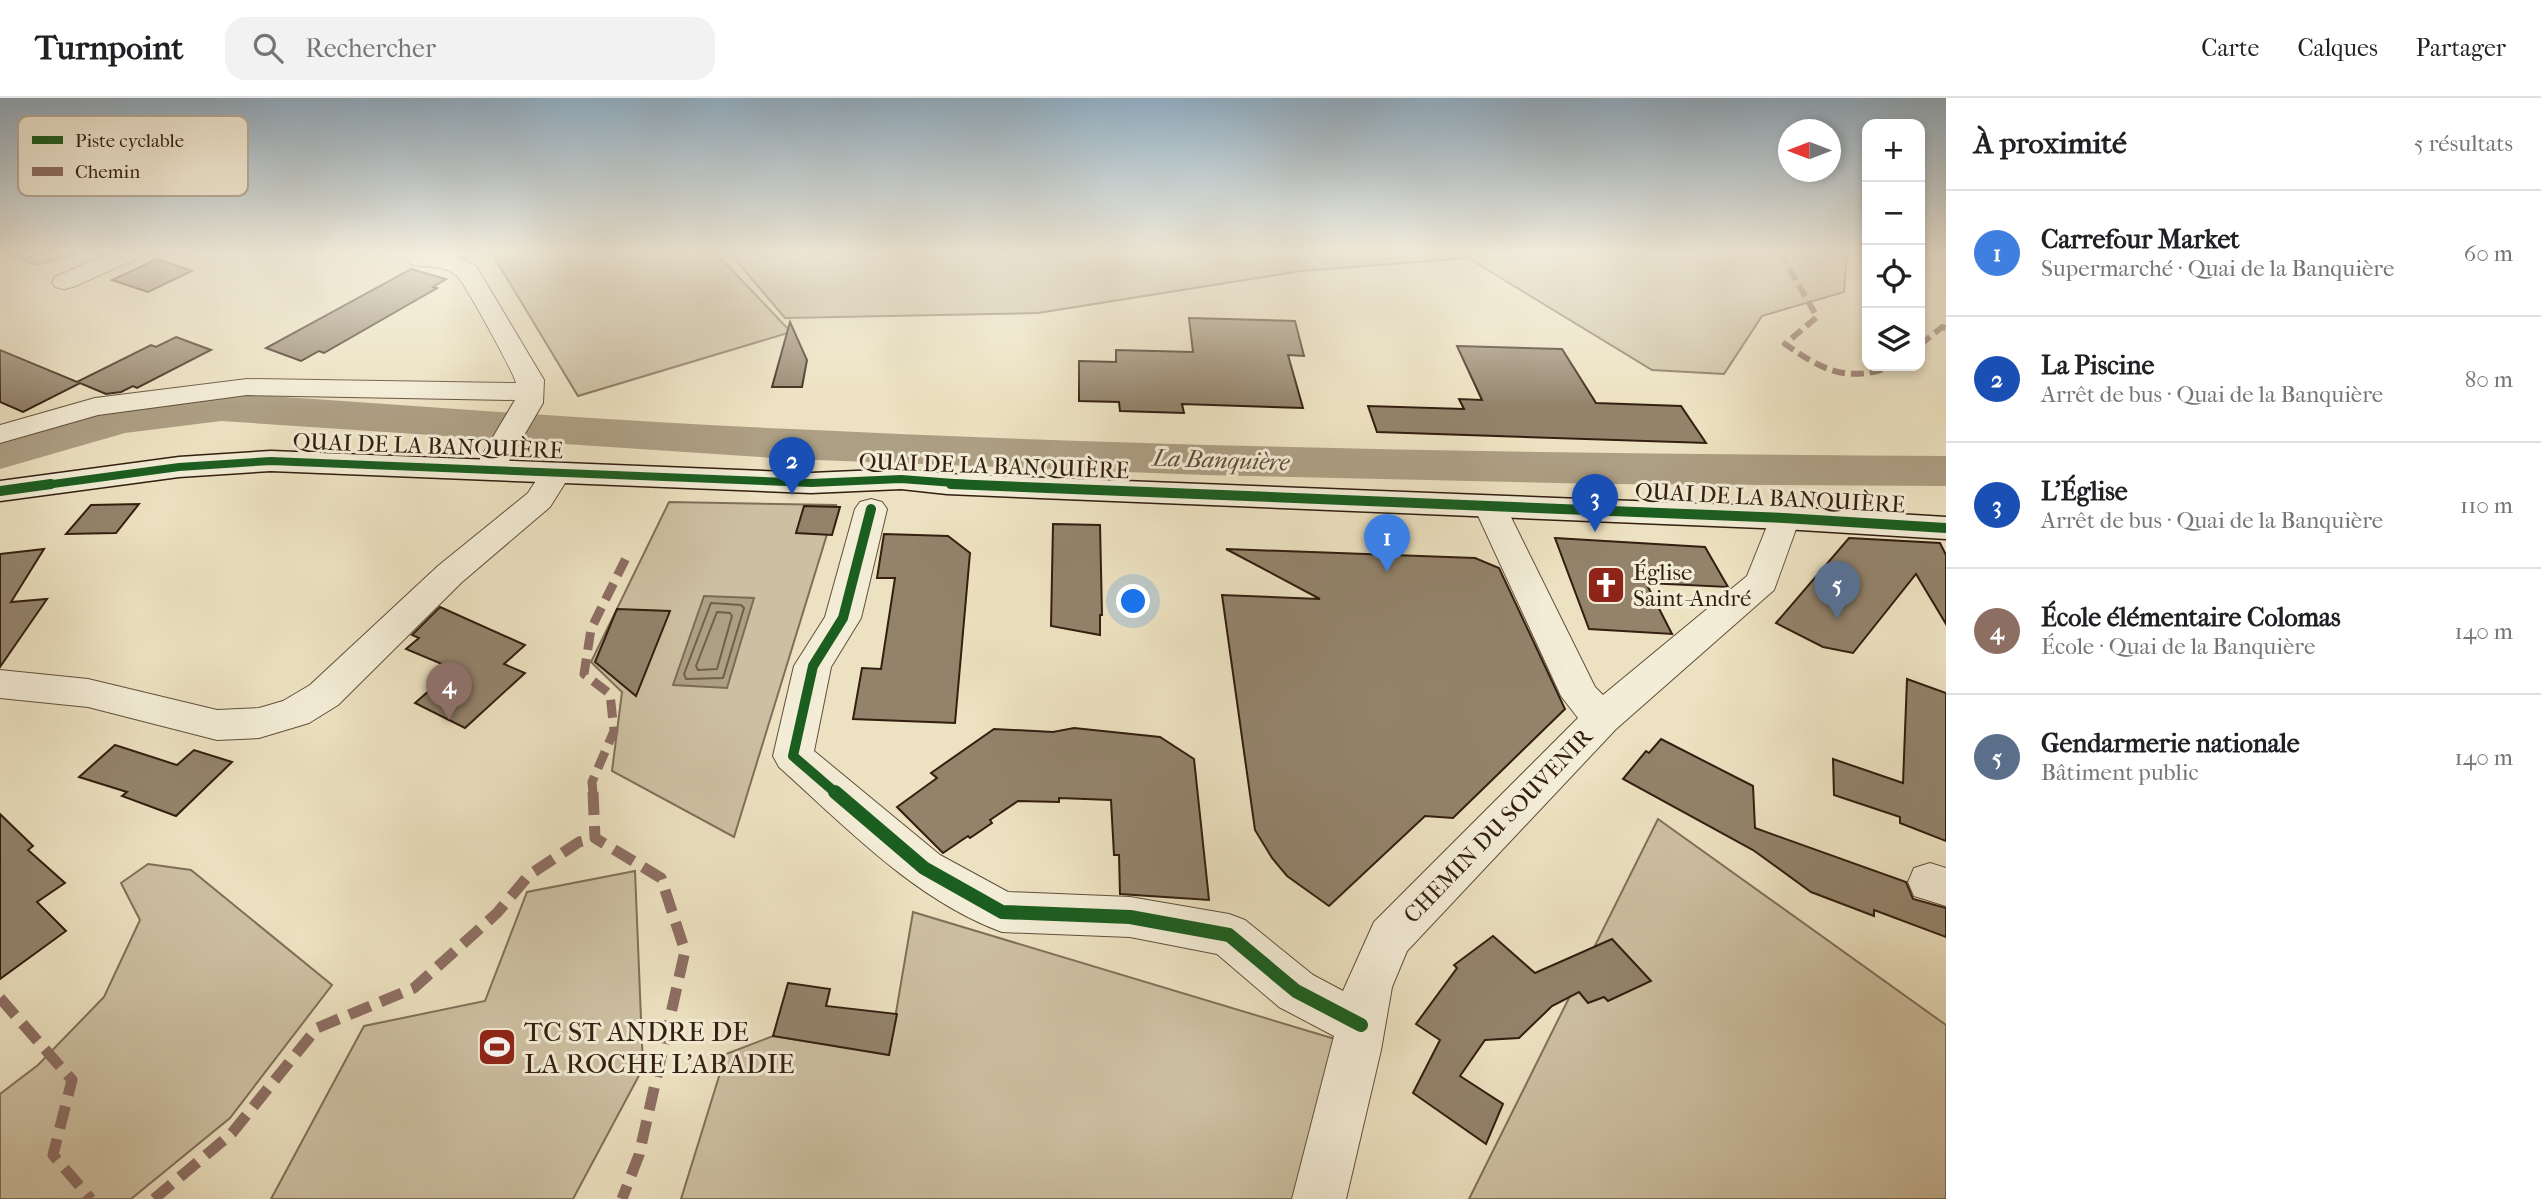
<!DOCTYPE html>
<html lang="fr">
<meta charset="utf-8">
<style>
body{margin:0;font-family:"IM FELL French Canon",serif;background:#f2f2f2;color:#202124}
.controls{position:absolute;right:21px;top:21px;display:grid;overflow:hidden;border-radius:14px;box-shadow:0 4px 10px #0003}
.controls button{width:63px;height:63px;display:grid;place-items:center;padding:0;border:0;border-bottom:2px solid #e0e0e0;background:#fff;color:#202124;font:35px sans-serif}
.compass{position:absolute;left:1778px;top:21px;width:63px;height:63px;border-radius:50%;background:#fff;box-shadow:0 4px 10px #0003;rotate:270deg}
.you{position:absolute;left:1134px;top:504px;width:24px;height:24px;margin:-18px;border:5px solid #fff;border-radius:50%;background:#1a73e8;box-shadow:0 0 0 10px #1a73e833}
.badge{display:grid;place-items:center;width:46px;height:46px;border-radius:50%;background:#2563eb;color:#fff;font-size:23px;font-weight:700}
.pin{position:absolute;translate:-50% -58px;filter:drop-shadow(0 2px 4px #0008)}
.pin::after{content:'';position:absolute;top:37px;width:24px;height:21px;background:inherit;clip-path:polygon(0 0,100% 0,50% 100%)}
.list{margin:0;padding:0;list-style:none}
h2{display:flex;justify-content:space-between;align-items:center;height:91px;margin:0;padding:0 28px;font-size:30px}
h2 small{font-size:23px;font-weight:400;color:#757577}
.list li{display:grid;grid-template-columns:46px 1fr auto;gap:21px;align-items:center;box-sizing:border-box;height:126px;padding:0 28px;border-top:2px solid #e0e0e0}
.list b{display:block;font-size:26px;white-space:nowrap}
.list p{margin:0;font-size:23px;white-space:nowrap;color:#757577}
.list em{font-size:23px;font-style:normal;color:#757577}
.icon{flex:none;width:38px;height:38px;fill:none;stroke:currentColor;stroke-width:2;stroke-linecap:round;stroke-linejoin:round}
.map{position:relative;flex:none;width:1946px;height:1101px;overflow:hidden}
header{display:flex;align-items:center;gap:42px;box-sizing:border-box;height:98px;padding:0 35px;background:#fff;border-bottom:2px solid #e0e0e0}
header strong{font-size:33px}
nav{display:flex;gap:38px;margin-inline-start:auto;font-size:24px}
.search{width:490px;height:63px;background:#f2f2f2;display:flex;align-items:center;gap:18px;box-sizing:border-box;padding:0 24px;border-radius:21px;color:#757577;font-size:26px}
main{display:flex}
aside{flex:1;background:#fff}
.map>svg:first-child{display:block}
.green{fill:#cdc0a2;stroke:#806f58;stroke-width:2}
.water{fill:#ad9f84;stroke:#7c6b55;stroke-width:2}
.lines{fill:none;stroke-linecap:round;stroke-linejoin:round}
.shore{stroke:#705e4a;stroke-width:2}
.river{fill:#ad9f84;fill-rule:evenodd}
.building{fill:#93836b;stroke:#331e0f;stroke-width:2}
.street-casing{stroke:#614f3b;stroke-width:2}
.secondary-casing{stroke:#331e0f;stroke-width:3}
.street{fill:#f3ecd6;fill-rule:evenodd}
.secondary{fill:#f3ecd6;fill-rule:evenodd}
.quiet-far2{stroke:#8d6e63;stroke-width:6;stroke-dasharray:13 6;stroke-linecap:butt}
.quiet-far1{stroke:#8d6e63;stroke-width:9;stroke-dasharray:18 9;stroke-linecap:butt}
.quiet{stroke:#8d6e63;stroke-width:11;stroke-dasharray:23 11;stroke-linecap:butt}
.cycleway-far2-casing{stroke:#f3ecd6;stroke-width:11}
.cycleway-far1-casing{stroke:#f3ecd6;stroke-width:15}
.cycleway-casing{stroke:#f3ecd6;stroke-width:18}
.cycleway-far2{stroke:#1b5e20;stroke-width:8}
.cycleway-far1{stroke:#1b5e20;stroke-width:10}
.cycleway{stroke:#1b5e20;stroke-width:14}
.labels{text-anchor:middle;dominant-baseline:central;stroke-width:6;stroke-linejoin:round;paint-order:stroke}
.street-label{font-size:23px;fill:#331e0f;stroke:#f3ecd6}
.poi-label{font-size:23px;fill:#331e0f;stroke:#f3ecd6;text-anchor:start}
.water-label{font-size:24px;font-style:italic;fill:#5e4b38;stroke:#f3ecd6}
.near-poi-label{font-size:28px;fill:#331e0f;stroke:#f3ecd6;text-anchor:start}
.key{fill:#f3ecd6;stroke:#b9ae9a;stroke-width:2}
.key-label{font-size:19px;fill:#331e0f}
</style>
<header>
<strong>Turnpoint</strong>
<div class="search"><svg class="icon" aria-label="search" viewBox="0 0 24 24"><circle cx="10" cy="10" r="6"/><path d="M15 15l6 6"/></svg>Rechercher</div>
<nav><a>Carte</a><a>Calques</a><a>Partager</a></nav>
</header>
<main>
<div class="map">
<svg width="1946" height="1101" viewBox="0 0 1946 1101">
<rect width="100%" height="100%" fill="#ece1c0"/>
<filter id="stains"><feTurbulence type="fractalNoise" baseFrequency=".00286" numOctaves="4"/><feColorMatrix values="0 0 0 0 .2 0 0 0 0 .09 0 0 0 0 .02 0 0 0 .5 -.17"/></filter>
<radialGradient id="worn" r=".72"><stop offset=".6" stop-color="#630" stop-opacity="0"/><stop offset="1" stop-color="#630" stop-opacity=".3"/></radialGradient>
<g class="green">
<path d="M 3,154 L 82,154 L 37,167 Z"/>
<path d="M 491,154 L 715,154 L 791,234 L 578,298 Z"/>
<path d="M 729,154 L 1847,154 L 1844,194 L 1762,218 L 1724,276 L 1652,272 L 1468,160 L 1301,173 L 1038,215 L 785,220 Z"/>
<path d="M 669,404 L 836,407 L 734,739 L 612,673 L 622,594 L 591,564 Z"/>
<path d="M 1658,721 L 1946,927 L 1946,1101 L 1469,1101 Z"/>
<path d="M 148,766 L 191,772 L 332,887 L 230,1020 L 131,1101 L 0,1101 L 0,996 L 38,967 L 104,899 L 140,822 L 121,785 Z"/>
<path d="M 635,773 L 643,970 L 573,1101 L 271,1101 L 364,928 L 485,903 L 527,794 Z"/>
<path d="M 913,814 L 1335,941 L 1295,1101 L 681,1101 L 726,956 L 773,938 L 889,956 Z"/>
</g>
<path class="water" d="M 704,498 L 754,500 L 727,590 L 673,587 Z"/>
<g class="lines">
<g class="shore">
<path d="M 711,505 L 741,507 L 744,510 L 723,580 L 686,581 L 684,576 Z"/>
<path d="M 717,514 L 730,515 L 732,518 L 717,571 L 698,572 L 696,568 Z"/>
</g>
<path class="river" d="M 221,295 C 411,307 602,323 792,331 C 1177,350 1561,356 1946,358 L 1946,388 L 1599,386 L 1206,377 L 790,361 L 221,323 L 125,335 L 0,371 L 0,341 L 120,307 Z"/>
</g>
<g class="building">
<path d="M 157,161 L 192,173 L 148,194 L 112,182 Z"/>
<path d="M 411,171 L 446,181 L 433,189 L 437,190 L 324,255 L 319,253 L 301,263 L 266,250 Z"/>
<path d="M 1189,220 L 1295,223 L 1304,258 L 1288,257 L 1303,310 L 1182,306 L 1184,315 L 1120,313 L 1119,304 L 1079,303 L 1079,263 L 1116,264 L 1116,252 L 1193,254 Z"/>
<path d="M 790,224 L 807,262 L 802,289 L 772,289 Z"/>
<path d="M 176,239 L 211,252 L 137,290 L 133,288 L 121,294 L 106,296 L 80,285 L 23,314 L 0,304 L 0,252 L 77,284 L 151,247 L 156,249 Z"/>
<path d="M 1457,248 L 1562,251 L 1596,305 L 1681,308 L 1706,345 L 1377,334 L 1368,308 L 1464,311 L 1459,301 L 1482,302 Z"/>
<path d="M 139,406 L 116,435 L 66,436 L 91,407 Z"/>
<path d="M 804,408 L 840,409 L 832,437 L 796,435 Z"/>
<path d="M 1053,426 L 1100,427 L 1102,517 L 1100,517 L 1100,537 L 1051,528 Z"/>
<path d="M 884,436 L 948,438 L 970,455 L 955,625 L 853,621 L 862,570 L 881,571 L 895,480 L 877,480 Z"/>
<path d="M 1555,440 L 1705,449 L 1728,489 L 1646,485 L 1672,536 L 1589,531 Z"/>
<path d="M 1849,440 L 1940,445 L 1946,457 L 1946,526 L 1916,476 L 1853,555 L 1823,549 L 1776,525 Z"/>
<path d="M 44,451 L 11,504 L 47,501 L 0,569 L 0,456 Z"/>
<path d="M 1226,451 L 1475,460 L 1499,470 L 1565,611 L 1453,720 L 1425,718 L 1329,808 L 1287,778 L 1272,760 L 1255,732 L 1222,497 L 1320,501 Z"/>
<path d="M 440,509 L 525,547 L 504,566 L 525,575 L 465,630 L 415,605 L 454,571 L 406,551 L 419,540 L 412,537 Z"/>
<path d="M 617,511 L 670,513 L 636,598 L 595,564 Z"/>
<path d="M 1907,581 L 1946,595 L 1946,743 L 1900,725 L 1900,719 L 1834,697 L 1833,661 L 1903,685 Z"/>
<path d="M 1074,630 L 1160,639 L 1194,661 L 1209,802 L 1120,796 L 1119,757 L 1114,757 L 1111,702 L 1059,700 L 1059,704 L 1018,703 L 990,722 L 992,725 L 970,740 L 968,738 L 943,755 L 897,709 L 937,680 L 931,675 L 994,631 L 1053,634 Z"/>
<path d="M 1661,641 L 1753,688 L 1755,730 L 1906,784 L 1913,801 L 1946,810 L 1946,839 L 1874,812 L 1874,818 L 1811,794 L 1753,752 L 1623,681 L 1646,653 L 1649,655 Z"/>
<path d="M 115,647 L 177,667 L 194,652 L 232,664 L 176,718 L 122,698 L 127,694 L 79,679 Z"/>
<path d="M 0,716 L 33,748 L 28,752 L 65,785 L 37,804 L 66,833 L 0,881 Z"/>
<path d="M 1493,838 L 1535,875 L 1612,841 L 1651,883 L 1608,903 L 1604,899 L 1588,905 L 1579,894 L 1552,908 L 1519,940 L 1485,942 L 1460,978 L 1503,1006 L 1486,1046 L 1413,995 L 1440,942 L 1416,926 L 1457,870 L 1454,867 Z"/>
<path d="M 788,885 L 830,891 L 826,908 L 897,916 L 889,957 L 773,938 Z"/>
</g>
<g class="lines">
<g class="street-casing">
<g id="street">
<path d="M 112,154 L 144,154 L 140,159 L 73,189 L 64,191 L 55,189 L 52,184 L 55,179 Z"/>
<path d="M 403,154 L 464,154 L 460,160 L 476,168 L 479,173 L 544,282 L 543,305 L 500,378 L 489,380 L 478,378 L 474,371 L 515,302 L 247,297 L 98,317 L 0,345 L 0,327 L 95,300 L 247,281 L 516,285 C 514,275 464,183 456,177 C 442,166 426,170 410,166 Z"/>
<path d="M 557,365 L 568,367 L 572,374 L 550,409 L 462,484 L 338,607 L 309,625 L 259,640 L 217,642 L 88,609 L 0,600 L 0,572 L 88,581 L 217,612 L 259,610 L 283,603 L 310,587 L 438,468 L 528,395 L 546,367 Z"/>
<path d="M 1490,399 L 1501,402 L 1506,409 L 1595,589 L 1603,597 L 1747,478 L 1773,413 L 1784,410 L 1795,413 L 1800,420 L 1774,492 L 1616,631 L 1407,853 L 1392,889 L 1381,952 L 1346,1101 L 1292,1101 L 1334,938 L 1279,909 L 1217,856 L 1130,839 L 1002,834 C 915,802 847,730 779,669 L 773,658 L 794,568 L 825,519 L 855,411 L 860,404 L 871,401 L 882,404 L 887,411 L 861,520 L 831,569 L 814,653 L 940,757 L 1008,794 L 1130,799 L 1229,816 L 1245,822 L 1313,877 L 1343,893 L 1374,824 L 1578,620 L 1561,598 L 1474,409 L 1479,402 Z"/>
<path d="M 1930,765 L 1946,770 L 1946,808 L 1914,798 L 1908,784 L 1914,770 Z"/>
</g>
</g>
<g class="secondary-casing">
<path id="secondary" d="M 271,353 L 811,375 L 901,371 L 947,376 L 1784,409 L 1946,419 L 1946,441 L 1784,431 L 947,396 L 901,391 L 811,395 L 271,373 L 179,379 L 0,403 L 0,383 L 179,359 Z"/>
</g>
<use href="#street" class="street"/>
<use href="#secondary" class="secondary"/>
<g class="quiet-far2">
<path d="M 1780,154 L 1817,219 L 1785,246 C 1824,273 1847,285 1893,268"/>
<path d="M 1920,247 L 1942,229 L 1946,230"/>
</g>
<path class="quiet-far1" d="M 593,696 L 592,684 L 614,633 L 610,596 L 584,576 L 591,531 L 628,456"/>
<g class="quiet">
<path d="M 593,694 L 595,740 L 661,780 L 685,853 L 639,1057 L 622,1101"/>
<path d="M 0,900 L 72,982 L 53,1057 L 91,1101"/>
<path d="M 154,1101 L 232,1035 L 317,930 L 414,890 L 497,815 L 529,777 L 579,744 L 595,740"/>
</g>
<g class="cycleway-far2-casing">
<path id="cycleway-far2" d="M 38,388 L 179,369 L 271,363 L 811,385 L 901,381 L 994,388"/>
</g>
<g class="cycleway-far1-casing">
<g id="cycleway-far1">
<path d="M 951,386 L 1784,420 L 1946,430"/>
<path d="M 0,393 L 51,386"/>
<path d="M 837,696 L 793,658 L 813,568 L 843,520 L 871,411"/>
</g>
</g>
<g class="cycleway-casing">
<path id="cycleway" d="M 835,694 L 924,770 L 1002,814 L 1130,819 L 1229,837 L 1296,893 L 1361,927"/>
</g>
<use href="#cycleway-far2" class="cycleway-far2"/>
<use href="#cycleway-far1" class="cycleway-far1"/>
<use href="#cycleway" class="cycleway"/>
</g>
<linearGradient id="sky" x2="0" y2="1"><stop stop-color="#90acc0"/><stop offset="0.5" stop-color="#f6f2e3"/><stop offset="1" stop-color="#f6f2e3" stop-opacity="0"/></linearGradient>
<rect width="1946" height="308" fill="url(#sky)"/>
<defs>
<g id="church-square" transform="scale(2.0125)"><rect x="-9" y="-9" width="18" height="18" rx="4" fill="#8f2418" stroke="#f3ecd6"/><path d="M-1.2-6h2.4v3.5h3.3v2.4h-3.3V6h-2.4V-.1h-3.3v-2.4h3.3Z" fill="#fff"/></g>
<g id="stadium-square" transform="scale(2.0125)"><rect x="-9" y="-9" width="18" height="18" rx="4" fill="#8f2418" stroke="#f3ecd6"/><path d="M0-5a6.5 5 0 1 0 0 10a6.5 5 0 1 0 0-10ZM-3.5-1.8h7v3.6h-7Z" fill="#fff"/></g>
</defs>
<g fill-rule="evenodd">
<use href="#church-square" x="1606" y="487"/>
<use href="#stadium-square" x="497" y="949"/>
</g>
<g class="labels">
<g class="street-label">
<text transform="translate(428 348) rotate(2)">QUAI DE LA BANQUIÈRE</text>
<text transform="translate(994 368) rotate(2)">QUAI DE LA BANQUIÈRE</text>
<text transform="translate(1770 400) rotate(3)">QUAI DE LA BANQUIÈRE</text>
<text transform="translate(1498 728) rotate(-46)">CHEMIN DU SOUVENIR</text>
</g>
<g class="poi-label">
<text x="1633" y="474">Église<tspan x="1633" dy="26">Saint-André</tspan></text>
</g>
<g class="water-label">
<text transform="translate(1221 362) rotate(2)">La Banquière</text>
</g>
<g class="near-poi-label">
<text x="524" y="933">TC ST ANDRE DE<tspan x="524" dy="32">LA ROCHE L'ABADIE</tspan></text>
</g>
</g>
<rect x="18" y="18" width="230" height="80" rx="10" class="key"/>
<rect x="32" y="38" width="31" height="8" fill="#1b5e20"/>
<rect x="32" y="69" width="31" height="9" fill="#8d6e63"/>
<g class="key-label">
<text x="75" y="49">Piste cyclable</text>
<text x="75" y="80">Chemin</text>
</g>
<rect width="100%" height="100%" filter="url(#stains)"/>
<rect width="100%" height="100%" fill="url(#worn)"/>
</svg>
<div class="controls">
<button>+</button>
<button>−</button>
<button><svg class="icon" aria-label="locate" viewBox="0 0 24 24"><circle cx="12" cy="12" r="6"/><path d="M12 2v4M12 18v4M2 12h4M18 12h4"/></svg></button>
<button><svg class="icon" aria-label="layers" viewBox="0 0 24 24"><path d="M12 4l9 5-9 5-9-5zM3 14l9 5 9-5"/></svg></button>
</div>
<svg class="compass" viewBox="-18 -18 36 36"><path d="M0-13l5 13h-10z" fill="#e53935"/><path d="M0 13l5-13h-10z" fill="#757577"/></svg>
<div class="you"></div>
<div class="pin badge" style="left:1387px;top:474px;background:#3f7fe0">1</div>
<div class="pin badge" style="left:792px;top:397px;background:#1a4fb4">2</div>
<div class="pin badge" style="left:1595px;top:434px;background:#1a4fb4">3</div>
<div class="pin badge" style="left:449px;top:622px;background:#8d6e63">4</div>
<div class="pin badge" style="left:1837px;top:521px;background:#5c6f8a">5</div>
</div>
<aside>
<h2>À proximité<small>5 résultats</small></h2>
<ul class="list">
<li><span class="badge" style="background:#3f7fe0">1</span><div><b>Carrefour Market</b><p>Supermarché · Quai de la Banquière</p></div><em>60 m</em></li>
<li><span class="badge" style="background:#1a4fb4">2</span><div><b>La Piscine</b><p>Arrêt de bus · Quai de la Banquière</p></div><em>80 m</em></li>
<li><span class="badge" style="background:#1a4fb4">3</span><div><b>L'Église</b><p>Arrêt de bus · Quai de la Banquière</p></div><em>110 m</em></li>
<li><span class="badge" style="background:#8d6e63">4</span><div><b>École élémentaire Colomas</b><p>École · Quai de la Banquière</p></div><em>140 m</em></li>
<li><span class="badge" style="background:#5c6f8a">5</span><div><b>Gendarmerie nationale</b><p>Bâtiment public</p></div><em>140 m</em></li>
</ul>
</aside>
</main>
